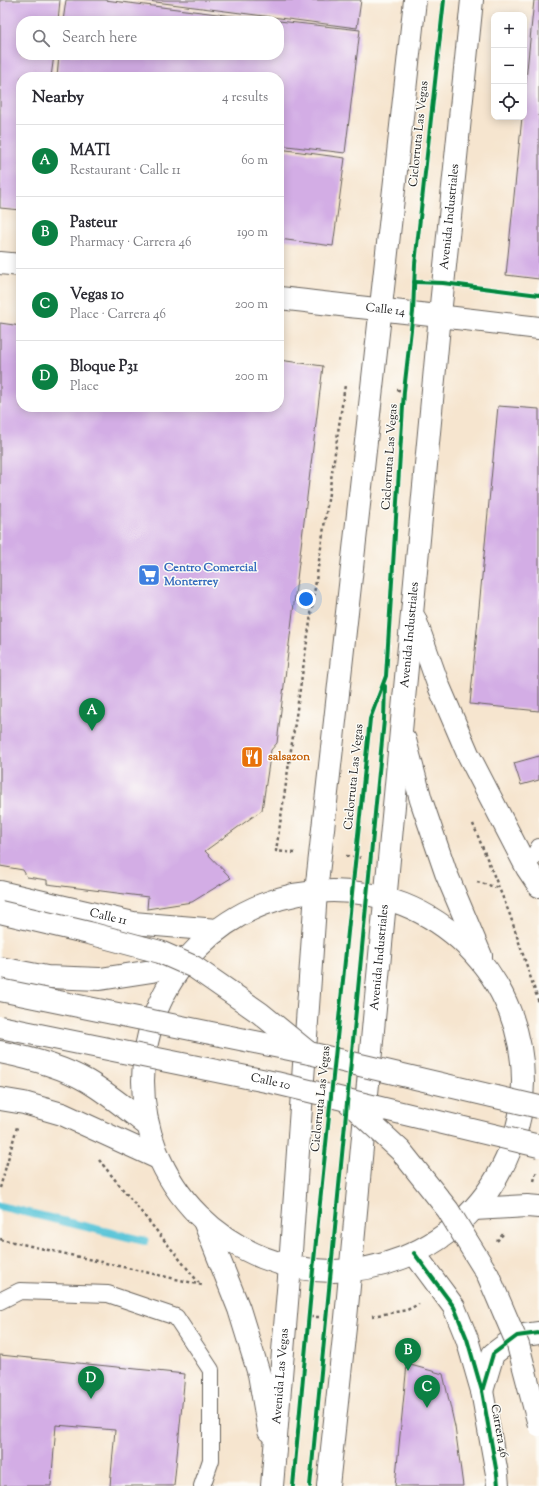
<!DOCTYPE html>
<meta charset="utf-8">
<style>
body{margin:0;font-family:"Sorts Mill Goudy",serif;background:#f2f2f3;color:#2b2b33}
.controls{position:absolute;right:12px;top:12px;display:grid;overflow:hidden;border-radius:8px;box-shadow:0 2px 10px #0003}
.controls button{width:36px;height:36px;display:grid;place-items:center;padding:0;border:0;border-bottom:1px solid #e1e1e2;background:#fff;color:#2b2b33;font:20px sans-serif}
.you{position:absolute;left:306px;top:599px;width:14px;height:14px;margin:-10px;border:3px solid #fff;border-radius:50%;background:#1a73e8;box-shadow:0 0 0 6px #1a73e833}
.badge{display:grid;place-items:center;width:26px;height:26px;border-radius:50%;background:#0b8043;color:#fff;font-size:13px;font-weight:700}
.pin{position:absolute;translate:-50% -33px;filter:drop-shadow(0 1px 2px #0008)}
.pin::after{content:'';position:absolute;top:21px;width:14px;height:12px;background:inherit;clip-path:polygon(0 0,100% 0,50% 100%)}
.list{margin:0;padding:0;list-style:none}
h2{display:flex;justify-content:space-between;align-items:center;height:52px;margin:0;padding:0 16px;font-size:17px}
h2 small{font-size:13px;font-weight:400;color:#7c7c81}
.list li{display:grid;grid-template-columns:26px 1fr auto;gap:12px;align-items:center;box-sizing:border-box;height:72px;padding:0 16px;border-top:1px solid #e1e1e2}
.list b{display:block;font-size:15px;white-space:nowrap}
.list p{margin:0;font-size:13px;white-space:nowrap;color:#7c7c81}
.list em{font-size:13px;font-style:normal;color:#7c7c81}
.icon{flex:none;width:22px;height:22px;fill:none;stroke:currentColor;stroke-width:2;stroke-linecap:round;stroke-linejoin:round}
.map{position:relative;flex:none;width:539px;height:1486px;overflow:hidden}
.search{position:absolute;background:#fff;box-shadow:0 2px 10px #0003;left:16px;top:16px;width:268px;height:44px;display:flex;align-items:center;gap:10px;box-sizing:border-box;padding:0 14px;border-radius:16px;color:#7c7c81;font-size:15px}
.panel{position:absolute;background:#fff;box-shadow:0 2px 10px #0003;left:16px;top:72px;width:268px;height:340px;border-radius:16px}
.map>svg:first-child{display:block}
.lines{fill:none;stroke-linecap:round;stroke-linejoin:round}
.stream{stroke:#5dc6d9;stroke-width:8}
.building{fill:#d3ade5}
.service-casing{stroke:#68625b;stroke-width:18}
.minor-casing{stroke:#68625b;stroke-width:24}
.tertiary-casing{stroke:#68625b;stroke-width:24}
.primary-casing{stroke:#68625b;stroke-width:24}
.path{stroke:#68625b;stroke-width:2.5;stroke-dasharray:3 3;stroke-linecap:butt}
.service{stroke:#fff;stroke-width:16}
.minor{stroke:#fff;stroke-width:22}
.tertiary{stroke:#fff;stroke-width:22}
.primary{stroke:#fff;stroke-width:22}
.secondary-bridge-casing{stroke:#68625b;stroke-width:24;stroke-linecap:butt}
.trunk-bridge-casing{stroke:#68625b;stroke-width:24;stroke-linecap:butt}
.secondary-bridge{stroke:#fff;stroke-width:22}
.trunk-bridge{stroke:#fff;stroke-width:22}
.cycleway-casing{stroke:#fdfcf7;stroke-width:6}
.cycleway{stroke:#00873e;stroke-width:4}
.labels{text-anchor:middle;dominant-baseline:central;stroke-width:3;stroke-linejoin:round;paint-order:stroke}
.street-label{font-size:12px;fill:#1c1c1c;stroke:#fdfcf7}
.shop-label{font-size:12px;font-weight:bold;fill:#366cbe;stroke:#fdfcf7;text-anchor:start}
.food-label{font-size:12px;font-weight:bold;fill:#c56008;stroke:#fdfcf7;text-anchor:start}
</style>
<div class="map">
<svg width="539" height="1486" viewBox="0 0 539 1486">
<rect width="100%" height="100%" fill="#fdfcf7"/>
<filter id="ink" filterUnits="userSpaceOnUse"><feTurbulence type="fractalNoise" baseFrequency=".025" numOctaves="2"/><feDisplacementMap in="SourceGraphic" scale="8" xChannelSelector="R" yChannelSelector="G"/><feConvolveMatrix kernelMatrix="1 2 1 2 8 2 1 2 1" color-interpolation-filters="sRGB"/></filter>
<filter id="wash" filterUnits="userSpaceOnUse"><feTurbulence type="fractalNoise" baseFrequency=".012" numOctaves="4" result="noise"/><feDisplacementMap in="SourceGraphic" scale="16" xChannelSelector="R" yChannelSelector="G"/><feGaussianBlur stdDeviation="0.9" result="paint"/><feColorMatrix in="noise" values="0 0 0 0 0 0 0 0 0 0 0 0 0 0 0 0 0 1.4 0 .05"/><feComposite in="paint" operator="in"/></filter>
<g filter="url(#wash)">
<rect width="100%" height="100%" fill="#f6e5cf"/>
<g class="lines">
<path class="stream" d="M 0,1206 L 145,1241"/>
</g>
<g id="blocks">
<g class="building">
<path d="M 0,0 L 60,0 L 58,21 L 21,21 L 21,55 L 54,55 L 51,77 L 21,77 L 21,210 L 0,208 Z"/>
<path d="M 66,0 L 105,0 L 273,21 L 63,21 Z"/>
<path d="M 140,0 L 361,0 L 357,28 Z"/>
<path d="M 534,0 L 539,0 L 539,279 L 506,275 L 522,117 L 524,117 L 524,100 Z"/>
<path d="M 279,21 L 360,30 L 345,153 L 279,145 L 279,77 L 57,77 L 59,55 L 279,55 Z"/>
<path d="M 279,149 L 345,158 L 333,246 L 279,239 Z"/>
<path d="M 0,323 L 21,326 L 21,407 L 279,407 L 279,360 L 323,366 L 277,743 L 271,750 L 262,810 L 205,851 L 231,878 L 192,902 L 147,909 L 148,897 L 47,884 L 47,880 L 27,877 L 23,870 L 0,866 Z"/>
<path d="M 498,406 L 539,409 L 539,711 L 470,704 Z"/>
<path d="M 539,756 L 539,780 L 521,785 L 514,763 Z"/>
<path d="M 0,1355 L 185,1374 L 174,1486 L 110,1486 L 115,1430 L 56,1425 L 51,1486 L 0,1486 Z"/>
<path d="M 407,1364 L 443,1374 L 455,1427 L 463,1486 L 395,1486 Z"/>
</g>
</g>
</g>
<g filter="url(#ink)">
<use href="#blocks" fill-opacity="0" stroke="#68625b" stroke-width="1"/>
<g class="lines">
<g class="service-casing">
<g id="service">
<path d="M 527,868 L 539,847"/>
<path d="M 0,1301 L 20,1291 L 108,1294 L 176,1317 L 211,1370 L 211,1460 L 202,1486"/>
</g>
</g>
<g class="minor-casing">
<path id="minor" d="M 0,1099 L 24,1103 L 62,1114 L 158,1158"/>
</g>
<g class="tertiary-casing">
<g id="tertiary">
<path d="M 0,263 L 21,265"/>
<path id="s1" d="M 279,298 C 366,308 452,317 539,328"/>
<path id="s2" d="M 0,892 L 133,923 L 217,930"/>
<path d="M 414,1253 L 454,1307 L 467,1339 L 482,1391 L 497,1474 L 498,1486"/>
<path d="M 482,1391 L 493,1354 L 517,1336 L 539,1333"/>
</g>
</g>
<g class="primary-casing">
<g id="primary">
<path d="M 415,619 L 438,684 L 468,754 L 527,868 L 539,886"/>
<path d="M 405,740 L 421,800 L 446,873 L 481,956"/>
<circle cx="333" cy="1081" r="190"/>
<path d="M 0,968 L 47,977 L 100,979 L 152,971 L 189,957"/>
<path d="M 0,1052 C 30,1058 61,1066 87,1081 C 109,1094 128,1110 147,1125"/>
<path d="M 474,1209 L 527,1206 L 539,1207"/>
<path d="M 204,1221 L 239,1309 L 259,1374 L 269,1431"/>
<path id="s3" d="M 272,1486 L 290,1266 L 316,892 L 415,0"/>
<path id="s4" d="M 328,1486 L 346,1318 L 440,315 L 472,0"/>
</g>
</g>
<g class="path">
<path d="M 397,390 L 408,391"/>
<path d="M 473,824 L 510,915 L 539,1003"/>
<path d="M 295,853 L 276,851 L 345,385"/>
<path d="M 346,856 L 363,858"/>
<path d="M 477,882 L 499,888"/>
<path d="M 99,1160 L 199,1283"/>
<path d="M 534,1181 L 537,1170"/>
<path d="M 0,1188 L 17,1127"/>
<path d="M 0,1239 L 202,1285"/>
<path d="M 497,1241 L 504,1233"/>
<path d="M 372,1316 L 407,1310 L 419,1304"/>
<path d="M 310,1317 L 321,1317"/>
</g>
<use href="#service" class="service"/>
<use href="#minor" class="minor"/>
<use href="#tertiary" class="tertiary"/>
<use href="#primary" class="primary"/>
<g class="secondary-bridge-casing">
<g id="secondary-bridge">
<path d="M 0,990 L 309,1053 L 539,1107"/>
<path id="s5" d="M 0,1027 L 276,1083 L 539,1146"/>
<path d="M 346,1100 L 401,1151 L 448,1210 L 488,1275 L 518,1345 L 539,1425"/>
</g>
</g>
<g class="trunk-bridge-casing">
<path id="trunk-bridge" d="M 0,912 L 89,933 L 160,952 L 194,967 L 260,1013 L 309,1053"/>
</g>
<use href="#secondary-bridge" class="secondary-bridge"/>
<use href="#trunk-bridge" class="trunk-bridge"/>
<g class="cycleway-casing">
<g id="cycleway">
<path d="M 414,282 L 443,283 L 539,295"/>
<path d="M 414,1253 L 454,1307 L 467,1339 L 482,1391 L 497,1474 L 498,1486"/>
<path d="M 482,1391 L 493,1354 L 517,1336 L 539,1333"/>
<path d="M 293,1486 L 313,1270 L 370,719 L 386,676 L 404,391 L 413,312 L 415,264 L 444,0"/>
<path d="M 310,1486 L 384,720 L 385,686"/>
</g>
</g>
<use href="#cycleway" class="cycleway"/>
</g>
</g>
<defs>
<g id="supermarket-square" transform="scale(1.15)"><rect x="-9" y="-9" width="18" height="18" rx="4" fill="#3f7fe0" stroke="#fdfcf7"/><path d="M-6-5.5h2.5l.6 2H6L4.5 2H-2.5L-4.4-4H-6ZM-1.5 3.2a1.3 1.3 0 1 0 .1 0ZM3 3.2a1.3 1.3 0 1 0 .1 0Z" fill="#fff"/></g>
<g id="restaurant-square" transform="scale(1.15)"><rect x="-9" y="-9" width="18" height="18" rx="4" fill="#e8710a" stroke="#fdfcf7"/><path d="M-5-6h1v4h1v-4h1v4h1v-4h1v5L-1.5 .5V6h-2V.5L-5-1ZM5-6V6H3V1.5H1.5Q1.5-4 5-6Z" fill="#fff"/></g>
</defs>
<g fill-rule="evenodd">
<use href="#supermarket-square" x="149" y="575"/>
<use href="#restaurant-square" x="252" y="757"/>
</g>
<g class="labels">
<g class="street-label">
<text transform="translate(419 134) rotate(-84)">Ciclorruta Las Vegas</text>
<text stroke="none"><textPath href="#s4" startOffset="1275">Avenida Industriales</textPath></text>
<text stroke="none"><textPath href="#s1" startOffset="107">Calle 14</textPath></text>
<text transform="translate(390 457) rotate(-86)">Ciclorruta Las Vegas</text>
<text stroke="none"><textPath href="#s4" startOffset="855">Avenida Industriales</textPath></text>
<text transform="translate(354 777) rotate(-84)">Ciclorruta Las Vegas</text>
<text stroke="none"><textPath href="#s2" startOffset="111">Calle 11</textPath></text>
<text stroke="none"><textPath href="#s4" startOffset="531">Avenida Industriales</textPath></text>
<text stroke="none"><textPath href="#s5" startOffset="276">Calle 10</textPath></text>
<text transform="translate(321 1099) rotate(-84)">Ciclorruta Las Vegas</text>
<text stroke="none"><textPath href="#s3" startOffset="110">Avenida Las Vegas</textPath></text>
<text transform="translate(499 1431) rotate(80)">Carrera 46</text>
</g>
<g class="shop-label">
<text x="164" y="568">Centro Comercial<tspan x="164" dy="14">Monterrey</tspan></text>
</g>
<g class="food-label">
<text x="268" y="757">salsazon</text>
</g>
</g>
</svg>
<div class="controls">
<button>+</button>
<button>−</button>
<button><svg class="icon" aria-label="locate" viewBox="0 0 24 24"><circle cx="12" cy="12" r="6"/><path d="M12 2v4M12 18v4M2 12h4M18 12h4"/></svg></button>
</div>
<div class="you"></div>
<div class="pin badge" style="left:92px;top:731px">A</div>
<div class="pin badge" style="left:408px;top:1371px">B</div>
<div class="pin badge" style="left:427px;top:1408px">C</div>
<div class="pin badge" style="left:91px;top:1399px">D</div>
<div class="search"><svg class="icon" aria-label="search" viewBox="0 0 24 24"><circle cx="10" cy="10" r="6"/><path d="M15 15l6 6"/></svg>Search here</div>
<section class="panel">
<h2>Nearby<small>4 results</small></h2>
<ul class="list">
<li><span class="badge">A</span><div><b>MATI</b><p>Restaurant · Calle 11</p></div><em>60 m</em></li>
<li><span class="badge">B</span><div><b>Pasteur</b><p>Pharmacy · Carrera 46</p></div><em>190 m</em></li>
<li><span class="badge">C</span><div><b>Vegas 10</b><p>Place · Carrera 46</p></div><em>200 m</em></li>
<li><span class="badge">D</span><div><b>Bloque P31</b><p>Place</p></div><em>200 m</em></li>
</ul>
</section>
</div>
